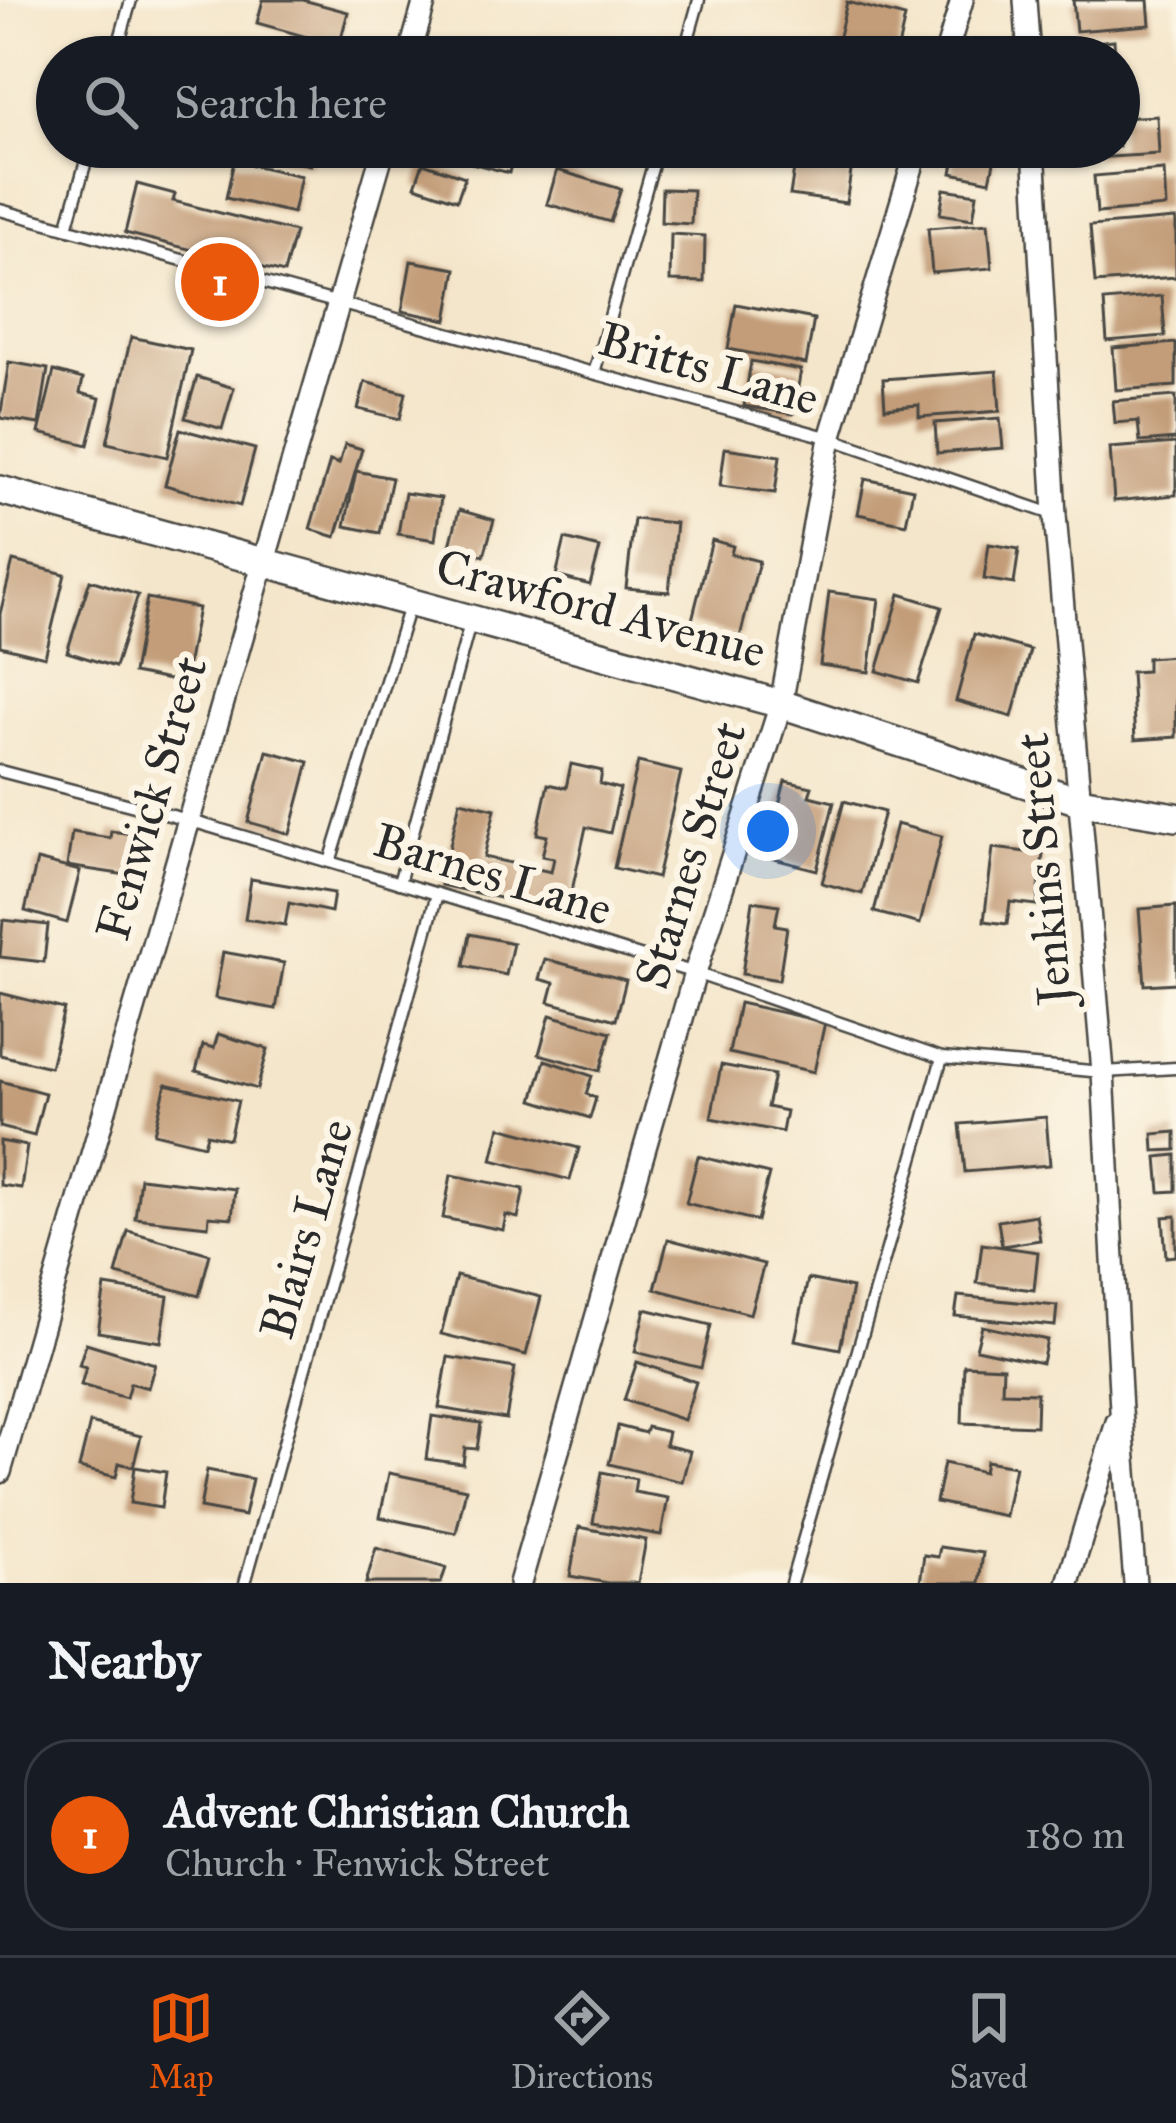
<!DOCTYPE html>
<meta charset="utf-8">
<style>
body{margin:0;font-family:"IM FELL Great Primer",serif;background:#20242c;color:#f1f3f6}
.you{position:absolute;left:768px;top:831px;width:42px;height:42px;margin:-30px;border:9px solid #fff;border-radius:50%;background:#1a73e8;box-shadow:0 0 0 18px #1a73e833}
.badge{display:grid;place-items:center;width:78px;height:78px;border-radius:50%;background:#ea580c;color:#fff;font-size:39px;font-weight:700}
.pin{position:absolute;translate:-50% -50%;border:6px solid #fff;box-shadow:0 3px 12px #0006}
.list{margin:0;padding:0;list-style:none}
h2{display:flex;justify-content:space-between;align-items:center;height:156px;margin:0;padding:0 48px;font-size:51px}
h2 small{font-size:39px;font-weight:400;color:#9ea1a6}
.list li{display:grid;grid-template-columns:78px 1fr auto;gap:36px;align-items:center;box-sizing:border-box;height:192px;margin:0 24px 24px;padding:0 24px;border:3px solid #363941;border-radius:48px}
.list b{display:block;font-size:45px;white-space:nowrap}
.list p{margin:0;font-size:39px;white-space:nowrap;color:#9ea1a6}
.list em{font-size:39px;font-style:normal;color:#9ea1a6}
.icon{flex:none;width:66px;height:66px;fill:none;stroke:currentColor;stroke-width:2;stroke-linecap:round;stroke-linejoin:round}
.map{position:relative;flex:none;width:1176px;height:1583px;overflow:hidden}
.search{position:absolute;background:#171b24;box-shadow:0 3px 9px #0004;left:36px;right:36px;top:36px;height:132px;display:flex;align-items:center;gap:30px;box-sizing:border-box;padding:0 42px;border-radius:66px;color:#9ea1a6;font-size:45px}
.sheet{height:372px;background:#171b24}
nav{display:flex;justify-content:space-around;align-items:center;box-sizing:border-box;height:168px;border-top:3px solid #363941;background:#171b24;font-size:33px;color:#9ea1a6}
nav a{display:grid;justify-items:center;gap:6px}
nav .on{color:#ea580c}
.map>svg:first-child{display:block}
.building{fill:#c39d79}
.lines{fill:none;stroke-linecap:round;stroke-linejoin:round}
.service-casing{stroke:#494743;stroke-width:15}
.minor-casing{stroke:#494743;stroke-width:26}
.tertiary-casing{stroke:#494743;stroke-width:32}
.service{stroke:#fff;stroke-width:10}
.minor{stroke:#fff;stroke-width:21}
.tertiary{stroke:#fff;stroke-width:27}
.labels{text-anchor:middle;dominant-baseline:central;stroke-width:12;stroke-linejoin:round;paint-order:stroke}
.street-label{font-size:48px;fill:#2b2b2b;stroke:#fcf5e5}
</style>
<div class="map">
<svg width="1176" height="1583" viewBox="0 0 1176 1583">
<rect width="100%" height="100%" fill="#fcf5e5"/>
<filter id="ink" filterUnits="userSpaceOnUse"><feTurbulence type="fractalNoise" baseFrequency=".00833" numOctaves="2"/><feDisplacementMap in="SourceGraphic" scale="24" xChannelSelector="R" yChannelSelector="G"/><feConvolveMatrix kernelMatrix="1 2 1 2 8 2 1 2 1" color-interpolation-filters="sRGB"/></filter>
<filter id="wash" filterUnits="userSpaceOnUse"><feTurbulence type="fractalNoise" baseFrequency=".004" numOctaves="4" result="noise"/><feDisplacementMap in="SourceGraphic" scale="48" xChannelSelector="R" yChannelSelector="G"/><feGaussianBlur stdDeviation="2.7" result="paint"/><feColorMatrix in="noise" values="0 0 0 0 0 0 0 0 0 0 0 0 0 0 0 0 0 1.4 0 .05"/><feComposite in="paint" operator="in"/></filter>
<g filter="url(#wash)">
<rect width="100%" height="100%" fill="#f4e6cb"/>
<g id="blocks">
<g class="building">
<path d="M 263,0 L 303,0 L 348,12 L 339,46 L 257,23 Z"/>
<path d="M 1073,0 L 1148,0 L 1150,25 L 1076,31 Z"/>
<path d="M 847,2 L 905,17 L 896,57 L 853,57 L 835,53 Z"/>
<path d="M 1114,40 L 1115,57 L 1077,57 L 1076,44 Z"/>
<path d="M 1157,116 L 1159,154 L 1094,158 L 1094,147 L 1119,147 L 1119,118 Z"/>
<path d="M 229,147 L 314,147 L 310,165 Z"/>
<path d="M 451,147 L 515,147 L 509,173 L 448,157 Z"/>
<path d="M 957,147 L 997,148 L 990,181 L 952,173 Z"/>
<path d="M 796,156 L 852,165 L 846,203 L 790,195 Z"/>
<path d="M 234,161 L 301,176 L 293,213 L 226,198 Z"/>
<path d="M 423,163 L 465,177 L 457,200 L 415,186 Z"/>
<path d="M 557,170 L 621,189 L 610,222 L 547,204 Z"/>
<path d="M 1164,170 L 1166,207 L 1097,213 L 1094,176 Z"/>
<path d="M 137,184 L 175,194 L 173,201 L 295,232 L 284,273 L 125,233 Z"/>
<path d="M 662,189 L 693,190 L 691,224 L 661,222 Z"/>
<path d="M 944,189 L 977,194 L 973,219 L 940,214 Z"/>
<path d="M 1176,219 L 1176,277 L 1095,283 L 1090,226 Z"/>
<path d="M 988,223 L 992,268 L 932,273 L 928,228 Z"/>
<path d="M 671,234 L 705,236 L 704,282 L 670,281 Z"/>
<path d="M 411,261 L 456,269 L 447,320 L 402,311 Z"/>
<path d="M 1162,296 L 1165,336 L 1107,341 L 1104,301 Z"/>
<path d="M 736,304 L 814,319 L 806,364 L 728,349 Z"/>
<path d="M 131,337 L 191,350 L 167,457 L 107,443 Z"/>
<path d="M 1176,343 L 1176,386 L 1116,390 L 1113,348 Z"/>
<path d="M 751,361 L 801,370 L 793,414 L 744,406 Z"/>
<path d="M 9,362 L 48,369 L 39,424 L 0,418 Z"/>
<path d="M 54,371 L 83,379 L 80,393 L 100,398 L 88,445 L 39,433 Z"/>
<path d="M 997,371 L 1000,411 L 919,417 L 919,405 L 885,408 L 883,379 Z"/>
<path d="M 197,377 L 234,388 L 222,429 L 185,418 Z"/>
<path d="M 365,382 L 406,393 L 400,419 L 358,409 Z"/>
<path d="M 1176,396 L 1176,439 L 1140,442 L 1138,421 L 1115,423 L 1113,401 Z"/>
<path d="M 1000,418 L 1003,448 L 937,453 L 935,423 Z"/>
<path d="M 180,429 L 255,449 L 240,506 L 165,485 Z"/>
<path d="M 1176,443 L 1176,495 L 1114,501 L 1110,448 Z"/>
<path d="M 345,444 L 362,449 L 336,537 L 310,529 L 330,461 L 339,464 Z"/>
<path d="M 725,448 L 780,456 L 775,493 L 720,486 Z"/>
<path d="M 356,471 L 392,478 L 380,533 L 345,526 Z"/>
<path d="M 865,479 L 913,489 L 906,524 L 858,514 Z"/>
<path d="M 405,493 L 441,498 L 435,540 L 398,534 Z"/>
<path d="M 459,510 L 494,520 L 484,556 L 450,546 Z"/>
<path d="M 634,519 L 676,523 L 669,592 L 626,588 Z"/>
<path d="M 565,539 L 600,548 L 590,585 L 556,576 Z"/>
<path d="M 712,540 L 733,546 L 731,554 L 759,561 L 740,637 L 691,624 Z"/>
<path d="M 989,544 L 1019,549 L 1014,584 L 984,579 Z"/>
<path d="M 13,561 L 65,574 L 45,657 L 0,646 L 0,614 Z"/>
<path d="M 90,580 L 138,595 L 115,667 L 67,652 Z"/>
<path d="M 829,592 L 879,599 L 869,672 L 820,665 Z"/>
<path d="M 900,594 L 942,607 L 918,683 L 877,671 Z"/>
<path d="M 147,598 L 198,608 L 184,683 L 133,673 Z"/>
<path d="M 974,634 L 1030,650 L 1012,717 L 956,701 Z"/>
<path d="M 1176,656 L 1176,737 L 1135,740 L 1131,672 L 1147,671 L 1147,658 Z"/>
<path d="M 267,751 L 309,762 L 290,834 L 248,822 Z"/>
<path d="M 638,762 L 681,772 L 657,878 L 614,868 Z"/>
<path d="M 571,764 L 602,771 L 600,784 L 620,789 L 610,833 L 586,827 L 567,913 L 441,885 L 460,801 L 495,809 L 484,857 L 551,872 L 554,858 L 542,856 L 547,836 L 537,834 L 548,784 L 566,788 Z"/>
<path d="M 785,781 L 812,787 L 809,796 L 834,802 L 817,870 L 766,857 Z"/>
<path d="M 844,801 L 884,812 L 862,894 L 822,883 Z"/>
<path d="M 896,824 L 942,836 L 920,924 L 874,912 Z"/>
<path d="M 111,831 L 139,835 L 133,876 L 67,866 L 72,832 L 110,838 Z"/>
<path d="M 993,848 L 1043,854 L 1037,905 L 1010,902 L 1007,924 L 984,921 Z"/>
<path d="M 37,860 L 80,871 L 67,923 L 25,911 Z"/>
<path d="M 251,879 L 334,893 L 331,912 L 289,903 L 285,925 L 245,919 Z"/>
<path d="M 753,901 L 779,905 L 775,925 L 787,927 L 779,980 L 742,974 Z"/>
<path d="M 1176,906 L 1176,983 L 1145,985 L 1139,909 Z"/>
<path d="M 3,920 L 48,925 L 44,962 L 0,957 Z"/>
<path d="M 470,934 L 513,943 L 506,975 L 464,966 Z"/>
<path d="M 223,952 L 284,963 L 276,1009 L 215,998 Z"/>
<path d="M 545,959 L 626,980 L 616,1020 L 549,1002 L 554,983 L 539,979 Z"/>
<path d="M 0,993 L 64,1009 L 50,1067 L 0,1055 Z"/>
<path d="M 739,1003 L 825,1022 L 814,1072 L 729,1053 Z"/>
<path d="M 550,1015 L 611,1032 L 600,1071 L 539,1054 Z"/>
<path d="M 218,1034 L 268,1049 L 257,1089 L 196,1071 L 203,1045 L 214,1048 Z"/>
<path d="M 545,1060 L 592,1076 L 586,1094 L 596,1098 L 590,1118 L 533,1100 Z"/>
<path d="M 721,1065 L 774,1075 L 767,1107 L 786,1111 L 782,1132 L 711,1118 Z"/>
<path d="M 0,1081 L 45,1093 L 34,1136 L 0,1127 Z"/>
<path d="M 166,1084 L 238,1101 L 229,1139 L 207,1134 L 204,1145 L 154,1133 Z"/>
<path d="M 1046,1117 L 1050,1165 L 965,1172 L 960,1124 Z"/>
<path d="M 500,1127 L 579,1148 L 570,1180 L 492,1160 Z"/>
<path d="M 1176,1132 L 1176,1150 L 1154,1151 L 1153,1134 Z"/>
<path d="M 0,1141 L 27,1146 L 21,1188 L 0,1185 Z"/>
<path d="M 1176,1155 L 1176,1191 L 1160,1192 L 1157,1157 Z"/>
<path d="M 698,1156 L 769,1174 L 757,1221 L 686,1203 Z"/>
<path d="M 451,1175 L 524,1189 L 518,1218 L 506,1215 L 503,1230 L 443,1218 Z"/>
<path d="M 140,1178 L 235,1189 L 232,1218 L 209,1216 L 208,1226 L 135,1218 Z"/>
<path d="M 1036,1215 L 1040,1240 L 1002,1246 L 998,1221 Z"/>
<path d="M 1176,1216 L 1176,1256 L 1166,1257 L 1163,1217 Z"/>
<path d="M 128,1231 L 210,1254 L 199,1296 L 116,1274 Z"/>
<path d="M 668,1239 L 764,1264 L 750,1314 L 655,1289 Z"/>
<path d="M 982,1244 L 1038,1252 L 1034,1290 L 977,1283 Z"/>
<path d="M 456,1276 L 541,1297 L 526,1355 L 441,1334 Z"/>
<path d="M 808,1279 L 852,1288 L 840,1349 L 795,1340 Z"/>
<path d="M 105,1286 L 168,1296 L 161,1342 L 98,1332 Z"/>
<path d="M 958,1296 L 1057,1306 L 1055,1326 L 955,1316 Z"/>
<path d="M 645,1309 L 711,1325 L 701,1368 L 635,1352 Z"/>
<path d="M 982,1326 L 1047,1340 L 1042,1363 L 976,1349 Z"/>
<path d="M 86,1343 L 155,1364 L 148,1388 L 130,1383 L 126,1398 L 81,1385 L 86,1367 L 79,1365 Z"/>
<path d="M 448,1357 L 515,1368 L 506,1419 L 439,1408 Z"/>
<path d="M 637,1362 L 696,1382 L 684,1420 L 624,1400 Z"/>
<path d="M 964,1365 L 1003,1367 L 1002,1392 L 1037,1393 L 1036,1426 L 962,1423 Z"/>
<path d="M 432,1416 L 481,1423 L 477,1449 L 465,1448 L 463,1464 L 426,1459 Z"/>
<path d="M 90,1423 L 141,1436 L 133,1467 L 119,1463 L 116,1477 L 79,1468 Z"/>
<path d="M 618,1426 L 645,1433 L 647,1427 L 668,1432 L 665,1445 L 690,1451 L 682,1482 L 609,1464 Z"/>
<path d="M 986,1461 L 1015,1466 L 1005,1516 L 936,1502 L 944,1463 L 984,1472 Z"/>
<path d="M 135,1467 L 166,1472 L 161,1508 L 130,1503 Z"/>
<path d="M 207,1470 L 252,1479 L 244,1516 L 200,1508 Z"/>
<path d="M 602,1472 L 636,1479 L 634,1492 L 668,1498 L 661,1535 L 593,1523 Z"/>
<path d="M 389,1473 L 466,1489 L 456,1533 L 380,1517 Z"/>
<path d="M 579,1527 L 646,1540 L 638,1583 L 608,1583 L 570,1576 Z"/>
<path d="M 940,1547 L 983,1553 L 979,1583 L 920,1583 L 924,1555 L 938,1557 Z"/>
<path d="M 376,1548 L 446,1568 L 441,1583 L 366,1583 Z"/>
</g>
</g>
</g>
<g filter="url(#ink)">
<use href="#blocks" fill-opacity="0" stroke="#494743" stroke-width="3"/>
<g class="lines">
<g class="service-casing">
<g id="service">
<path d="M 115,57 L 131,0"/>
<path d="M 683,57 L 699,0"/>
<path d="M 0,210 L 830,438 L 1055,515"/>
<path d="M 67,228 L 90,147"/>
<path d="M 594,373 L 658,147"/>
<path d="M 0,771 L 188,820 L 437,894 L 695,973 L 942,1058 L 1103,1072 L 1176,1068"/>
<path d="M 330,862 L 410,603"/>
<path d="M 399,883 L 471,620"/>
<path d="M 245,1583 L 437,894"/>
<path d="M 791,1583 L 942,1058"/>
</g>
</g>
<g class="minor-casing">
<g id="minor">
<path d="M 1025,0 L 1029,57"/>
<path d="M 409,57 L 425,0"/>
<path d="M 945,57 L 962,0"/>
<path d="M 1034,147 L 1055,515 L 1103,1072 L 1121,1410 L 1135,1583"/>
<path d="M 0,1472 L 384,147"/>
<path d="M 520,1583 L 695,973 L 781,704 L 830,438 L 918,147"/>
<path d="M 1068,1583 L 1117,1422"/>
</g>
</g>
<g class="tertiary-casing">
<path id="tertiary" d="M 0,490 L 781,704 L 1079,801 L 1176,817"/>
</g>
<use href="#service" class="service"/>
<use href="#minor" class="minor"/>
<use href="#tertiary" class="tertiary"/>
</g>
</g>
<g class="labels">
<g class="street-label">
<text transform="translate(709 368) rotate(16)">Britts Lane</text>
<text transform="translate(601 608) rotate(15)">Crawford Avenue</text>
<text transform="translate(151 798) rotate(-74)">Fenwick Street</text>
<text transform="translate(690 855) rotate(-73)">Starnes Street</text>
<text transform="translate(1043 869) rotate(-95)">Jenkins Street</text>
<text transform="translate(493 874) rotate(17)">Barnes Lane</text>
<text transform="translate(306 1229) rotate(-74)">Blairs Lane</text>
</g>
</g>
</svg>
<div class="you"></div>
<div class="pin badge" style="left:220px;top:282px">1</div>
<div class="search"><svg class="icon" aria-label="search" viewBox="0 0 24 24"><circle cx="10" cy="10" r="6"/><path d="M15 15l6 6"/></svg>Search here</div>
</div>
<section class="sheet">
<h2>Nearby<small></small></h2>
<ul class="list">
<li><span class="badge">1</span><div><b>Advent Christian Church</b><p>Church · Fenwick Street</p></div><em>180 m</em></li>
</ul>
</section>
<nav>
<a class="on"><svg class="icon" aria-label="map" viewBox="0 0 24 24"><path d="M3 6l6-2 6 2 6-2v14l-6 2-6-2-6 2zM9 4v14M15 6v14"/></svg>Map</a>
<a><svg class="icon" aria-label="directions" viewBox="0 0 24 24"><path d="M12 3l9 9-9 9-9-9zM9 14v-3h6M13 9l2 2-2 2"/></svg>Directions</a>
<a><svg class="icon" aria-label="saved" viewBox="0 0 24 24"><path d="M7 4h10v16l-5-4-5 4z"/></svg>Saved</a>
</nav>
